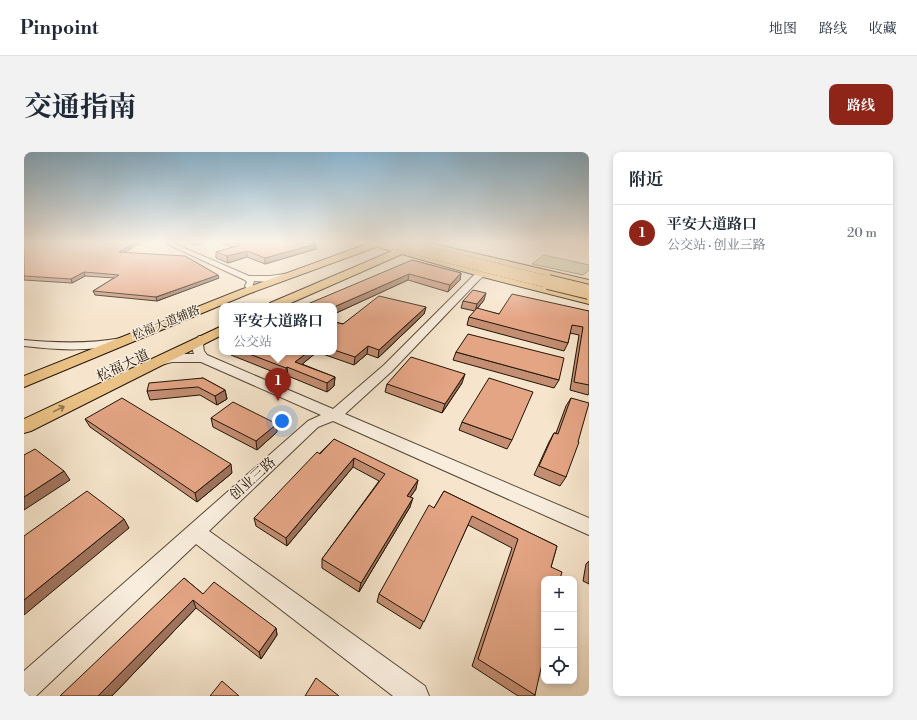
<!DOCTYPE html>
<html lang="zh">
<meta charset="utf-8">
<style>
body{margin:0;font-family:"Libre Bodoni","Noto Serif SC",serif;background:#f2f2f3;color:#1f2937}
.controls{position:absolute;right:12px;bottom:12px;display:grid;overflow:hidden;border-radius:8px;box-shadow:0 2px 6px #0003}
.controls button{width:36px;height:36px;display:grid;place-items:center;padding:0;border:0;border-bottom:1px solid #e0e1e3;background:#fff;color:#1f2937;font:20px sans-serif}
.you{position:absolute;left:258px;top:269px;width:14px;height:14px;margin:-10px;border:3px solid #fff;border-radius:50%;background:#1a73e8;box-shadow:0 0 0 6px #1a73e833}
.badge{display:grid;place-items:center;width:26px;height:26px;border-radius:50%;background:#8f2418;color:#fff;font-size:13px;font-weight:700}
.pin{position:absolute;translate:-50% -33px;filter:drop-shadow(0 1px 2px #0008)}
.pin::after{content:'';position:absolute;top:21px;width:14px;height:12px;background:inherit;clip-path:polygon(0 0,100% 0,50% 100%)}
.popup{position:absolute;left:195px;top:151px;width:118px;height:52px;box-sizing:border-box;display:grid;place-content:center;border-radius:8px;background:#fff;filter:drop-shadow(0 1px 3px #0005);font-size:13px;white-space:nowrap;color:#747a83}
.popup b{font-size:15px;color:#1f2937}
.popup::after{content:'';position:absolute;left:50%;top:100%;margin-left:-8px;border:8px solid transparent;border-top-color:#fff}
.list{margin:0;padding:0;list-style:none}
h2{display:flex;justify-content:space-between;align-items:center;height:52px;margin:0;padding:0 16px;font-size:17px}
h2 small{font-size:13px;font-weight:400;color:#747a83}
.list li{display:grid;grid-template-columns:26px 1fr auto;gap:12px;align-items:center;box-sizing:border-box;height:56px;padding:0 16px;border-top:1px solid #e0e1e3}
.list b{display:block;font-size:15px;white-space:nowrap}
.list p{margin:0;font-size:13px;white-space:nowrap;color:#747a83}
.list em{font-size:13px;font-style:normal;color:#747a83}
.icon{flex:none;width:22px;height:22px;fill:none;stroke:currentColor;stroke-width:2;stroke-linecap:round;stroke-linejoin:round}
.map{position:relative;flex:none;width:565px;height:544px;overflow:hidden;border-radius:8px}
header{display:flex;align-items:center;gap:24px;box-sizing:border-box;height:56px;padding:0 20px;background:#fff;border-bottom:1px solid #e0e1e3}
header strong{font-size:19px}
nav{display:flex;gap:22px;margin-inline-start:auto;font-size:14px}
.intro{display:flex;align-items:center;justify-content:space-between;box-sizing:border-box;height:96px;padding:0 24px}
h1{margin:0;font-size:28px}
.button{padding:10px 18px;border-radius:8px;background:#8f2418;color:#fff;font-size:14px;font-weight:700}
main{display:flex;gap:24px;padding:0 24px}
aside{flex:1;background:#fff;border-radius:8px;box-shadow:0 2px 6px #0003}
.map>svg:first-child{display:block}
.green{fill:#c0c396;stroke:#706c4e}
.lines{fill:none;stroke-linecap:round;stroke-linejoin:round}
.minor-casing{stroke:#564837;stroke-width:2}
.major-casing{stroke:#211405;stroke-width:2}
.minor{fill:#f9eede;fill-rule:evenodd}
.major{fill:#ebc286;fill-rule:evenodd}
.highway-bridge-far1-casing{stroke:#211405;stroke-width:12;stroke-linecap:butt}
.highway-bridge-casing{stroke:#211405;stroke-width:16;stroke-linecap:butt}
.highway-bridge-far1{stroke:#ebc286;stroke-width:12}
.highway-bridge{stroke:#ebc286;stroke-width:14}
.wall{fill:#c48e72;stroke:#211405}
.shaded-wall{fill:#a0745d;stroke:#211405}
.building{fill:#e4a585;stroke:#211405}
.oneway{stroke:#90744c}
.labels{text-anchor:middle;dominant-baseline:central;stroke-width:3;stroke-linejoin:round;paint-order:stroke}
.far-street-label{font-size:12px;fill:#211405;stroke:#f9eede}
.street-label{font-size:14px;fill:#211405;stroke:#f9eede}
</style>
<header>
<strong>Pinpoint</strong>
<nav><a>地图</a><a>路线</a><a>收藏</a></nav>
</header>
<div class="intro"><h1>交通指南</h1><a class="button">路线</a></div>
<main>
<div class="map">
<svg width="565" height="544" viewBox="0 0 565 544">
<rect width="100%" height="100%" fill="#f6e5cc"/>
<filter id="stains"><feTurbulence type="fractalNoise" baseFrequency=".005" numOctaves="4"/><feColorMatrix values="0 0 0 0 .2 0 0 0 0 .09 0 0 0 0 .02 0 0 0 .5 -.17"/></filter>
<radialGradient id="worn" r=".72"><stop offset=".6" stop-color="#630" stop-opacity="0"/><stop offset="1" stop-color="#630" stop-opacity=".3"/></radialGradient>
<path class="green" d="M 520,103 L 565,113 L 565,118 L 559,123 L 508,112 Z"/>
<g class="lines">
<g class="minor-casing">
<g id="minor">
<path d="M 141,91 L 149,91 L 225,124 L 246,124 L 260,122 L 264,125 L 263,127 L 246,130 L 230,129 L 228,136 L 222,136 L 221,134 L 223,130 L 221,128 Z"/>
<path d="M 456,120 L 459,120 L 463,122 L 456,127 L 368,219 L 321,262 L 565,366 L 565,383 L 309,269 L 294,275 L 185,379 L 401,534 L 405,544 L 369,544 L 172,392 L 12,544 L 0,544 L 0,519 L 284,269 L 297,263 L 177,210 L 148,210 L 133,214 L 129,213 L 127,210 L 129,207 L 147,202 L 170,202 L 167,193 L 175,184 L 183,184 L 185,186 L 179,193 L 180,199 L 183,203 L 309,257 L 360,213 L 450,123 Z"/>
<path d="M 98,186 L 102,187 L 104,189 L 102,191 C 68,200 34,198 0,194 L 0,188 C 33,191 65,192 98,186 Z"/>
</g>
</g>
<g class="major-casing">
<g id="major">
<path d="M 346,91 L 358,91 L 377,96 L 380,95 L 384,98 L 462,120 L 565,144 L 565,152 L 455,124 L 378,102 L 260,154 L 244,154 L 246,151 L 368,99 L 356,96 L 355,94 L 224,142 L 0,235 L 0,224 L 216,138 Z"/>
<path d="M 391,91 L 406,91 L 565,128 L 565,134 L 392,93 Z"/>
<path d="M 198,174 L 198,183 L 7,279 L 0,281 L 0,267 Z"/>
</g>
</g>
<use href="#minor" class="minor"/>
<use href="#major" class="major"/>
<g class="highway-bridge-far1-casing">
<path id="highway-bridge-far1" d="M 368,91 L 528,131"/>
</g>
<g class="highway-bridge-casing">
<path id="highway-bridge" d="M 524,130 L 565,140"/>
</g>
<use href="#highway-bridge-far1" class="highway-bridge-far1"/>
<use href="#highway-bridge" class="highway-bridge"/>
</g>
<g class="wall">
<path d="M 0,91 L 116,91 L 101,100 L 195,126 L 133,149 L 71,143 L 69,139 L 90,126 L 61,124 L 48,131 L 0,128 Z"/>
<path d="M 165,91 L 179,91 L 170,93 Z"/>
<path d="M 197,91 L 289,91 L 292,97 L 241,112 L 223,105 L 204,111 L 192,106 L 192,100 L 209,95 Z"/>
<path d="M 388,108 L 437,121 L 436,128 L 424,140 L 384,128 L 310,162 Z"/>
<path d="M 460,148 L 453,157 L 475,162 L 565,159 L 565,241 L 564,243 L 546,238 L 555,183 L 546,181 L 544,191 L 540,199 L 443,173 L 445,165 L 451,159 L 437,156 L 439,149 Z"/>
<path d="M 402,155 L 400,162 L 354,206 L 343,202 L 330,213 L 293,200 L 278,212 L 311,225 L 310,234 L 303,240 L 264,224 L 262,225 L 207,203 L 207,200 L 310,200 L 310,170 L 319,172 Z"/>
<path d="M 432,200 L 535,228 L 530,236 L 429,208 Z"/>
<path d="M 179,226 L 201,238 L 203,247 L 193,253 L 176,243 L 126,248 L 123,239 Z"/>
<path d="M 438,231 L 418,261 L 361,240 L 363,232 Z"/>
<path d="M 547,246 L 542,325 L 536,334 L 510,323 L 525,290 L 530,281 L 532,281 L 542,254 Z"/>
<path d="M 187,266 L 253,280 L 233,298 L 189,275 Z"/>
<path d="M 61,267 L 208,321 L 173,350 L 66,275 Z"/>
<path d="M 438,270 L 488,288 L 483,297 L 435,278 Z"/>
<path d="M 310,287 L 392,337 L 386,345 L 386,355 L 335,440 L 298,416 L 298,407 L 355,329 L 329,315 L 263,394 L 232,374 L 230,366 Z"/>
<path d="M 420,339 L 533,394 L 527,415 L 511,543 L 511,544 L 494,544 L 448,514 L 488,396 L 444,373 L 396,477 L 353,450 L 355,442 L 410,356 Z"/>
<path d="M 565,409 L 565,432 L 559,429 L 562,412 Z"/>
<path d="M 160,426 L 179,442 L 252,476 L 253,483 L 237,507 L 172,456 L 88,544 Z"/>
</g>
<g class="shaded-wall">
<path d="M 110,91 L 116,91 L 96,103 L 95,100 Z"/>
<path d="M 170,91 L 179,91 L 170,93 Z"/>
<path d="M 292,92 L 292,97 L 241,112 L 241,106 Z"/>
<path d="M 223,99 L 223,105 L 204,111 L 203,104 Z"/>
<path d="M 60,120 L 61,124 L 48,131 L 47,127 Z"/>
<path d="M 437,121 L 436,128 L 424,140 L 426,133 Z"/>
<path d="M 385,122 L 384,128 L 310,162 L 310,155 Z"/>
<path d="M 194,123 L 195,126 L 133,149 L 132,145 Z"/>
<path d="M 462,141 L 460,148 L 451,159 L 453,152 Z"/>
<path d="M 402,155 L 400,162 L 354,206 L 355,198 Z"/>
<path d="M 344,194 L 343,202 L 330,213 L 331,205 Z"/>
<path d="M 284,200 L 293,200 L 271,218 L 271,210 Z"/>
<path d="M 263,215 L 264,224 L 262,225 L 262,216 Z"/>
<path d="M 441,222 L 438,231 L 418,261 L 421,252 Z"/>
<path d="M 311,225 L 310,234 L 303,240 L 303,231 Z"/>
<path d="M 201,238 L 203,247 L 193,253 L 191,244 Z"/>
<path d="M 253,272 L 253,280 L 233,298 L 232,289 Z"/>
<path d="M 330,306 L 329,315 L 263,394 L 262,386 Z"/>
<path d="M 207,312 L 208,321 L 173,350 L 171,341 Z"/>
<path d="M 40,319 L 46,328 L 0,358 L 0,345 Z"/>
<path d="M 394,328 L 392,337 L 381,353 L 383,344 Z"/>
<path d="M 389,346 L 386,355 L 335,440 L 337,431 Z"/>
<path d="M 100,367 L 105,376 L 0,463 L 0,448 Z"/>
<path d="M 169,448 L 172,456 L 88,544 L 74,544 Z"/>
<path d="M 252,476 L 253,483 L 237,507 L 235,500 Z"/>
</g>
<g class="building">
<path d="M 0,91 L 110,91 L 95,100 L 161,104 L 194,123 L 132,145 L 69,139 L 95,123 L 60,120 L 47,127 L 0,124 Z"/>
<path d="M 211,91 L 289,91 L 292,92 L 241,106 L 223,99 L 203,104 L 192,100 L 217,93 Z"/>
<path d="M 388,108 L 437,121 L 426,133 L 385,122 L 310,155 L 310,154 L 279,154 Z"/>
<path d="M 449,138 L 462,141 L 453,152 L 439,149 Z"/>
<path d="M 488,142 L 565,159 L 565,233 L 550,230 L 559,175 L 548,173 L 544,191 L 445,165 L 453,156 L 475,162 Z"/>
<path d="M 355,144 L 402,155 L 355,198 L 344,194 L 331,205 L 310,198 L 310,170 L 319,172 Z"/>
<path d="M 444,182 L 540,206 L 535,228 L 432,200 Z"/>
<path d="M 220,200 L 284,200 L 271,210 L 311,225 L 303,231 L 263,215 L 262,216 Z"/>
<path d="M 387,205 L 441,222 L 421,252 L 363,232 Z"/>
<path d="M 179,226 L 201,238 L 191,244 L 174,235 L 123,239 L 125,231 Z"/>
<path d="M 465,226 L 509,240 L 488,288 L 438,270 Z"/>
<path d="M 98,246 L 207,312 L 171,341 L 61,267 Z"/>
<path d="M 547,246 L 565,251 L 554,290 L 555,290 L 542,325 L 515,314 L 530,281 L 534,282 Z"/>
<path d="M 209,250 L 253,272 L 232,289 L 187,266 Z"/>
<path d="M 310,287 L 394,328 L 383,344 L 389,346 L 337,431 L 298,407 L 361,322 L 330,306 L 262,386 L 230,366 L 293,300 L 296,302 Z"/>
<path d="M 11,297 L 40,319 L 0,345 L 0,303 Z"/>
<path d="M 63,339 L 100,367 L 0,448 L 0,384 Z"/>
<path d="M 420,339 L 533,394 L 527,415 L 538,420 L 536,427 L 520,427 L 520,503 L 511,543 L 454,507 L 494,387 L 448,364 L 400,470 L 355,442 L 405,353 L 410,356 Z"/>
<path d="M 160,426 L 179,442 L 190,430 L 252,476 L 235,500 L 169,448 L 74,544 L 36,544 Z"/>
<path d="M 292,526 L 315,544 L 281,544 Z"/>
<path d="M 198,529 L 215,544 L 186,544 Z"/>
</g>
<defs><path id="oneway-shaft" d="M-6 0H5M1.5-3L5.5 0L1.5 3" fill="none" stroke-width="1.6" stroke-linecap="round" stroke-linejoin="round"/></defs>
<use class="oneway" href="#oneway-shaft" transform="translate(35 257) rotate(-26)"/>
<linearGradient id="sky" x2="0" y2="1"><stop stop-color="#8ab8d5"/><stop offset="0.54" stop-color="#fbf3e8"/><stop offset="1" stop-color="#fbf3e8" stop-opacity="0"/></linearGradient>
<rect width="565" height="167" fill="url(#sky)"/>
<g class="labels">
<g class="far-street-label">
<text transform="translate(142 171) rotate(-22)">松福大道辅路</text>
</g>
<g class="street-label">
<text transform="translate(99 214) rotate(-25)">松福大道</text>
<text transform="translate(229 327) rotate(-42)">创业三路</text>
</g>
</g>
<rect width="100%" height="100%" filter="url(#stains)"/>
<rect width="100%" height="100%" fill="url(#worn)"/>
</svg>
<div class="controls">
<button>+</button>
<button>−</button>
<button><svg class="icon" aria-label="locate" viewBox="0 0 24 24"><circle cx="12" cy="12" r="6"/><path d="M12 2v4M12 18v4M2 12h4M18 12h4"/></svg></button>
</div>
<div class="you"></div>
<div class="pin badge" style="left:254px;top:249px">1</div>
<div class="popup"><b>平安大道路口</b>公交站</div>
</div>
<aside>
<h2>附近<small></small></h2>
<ul class="list">
<li><span class="badge">1</span><div><b>平安大道路口</b><p>公交站 · 创业三路</p></div><em>20 m</em></li>
</ul>
</aside>
</main>
